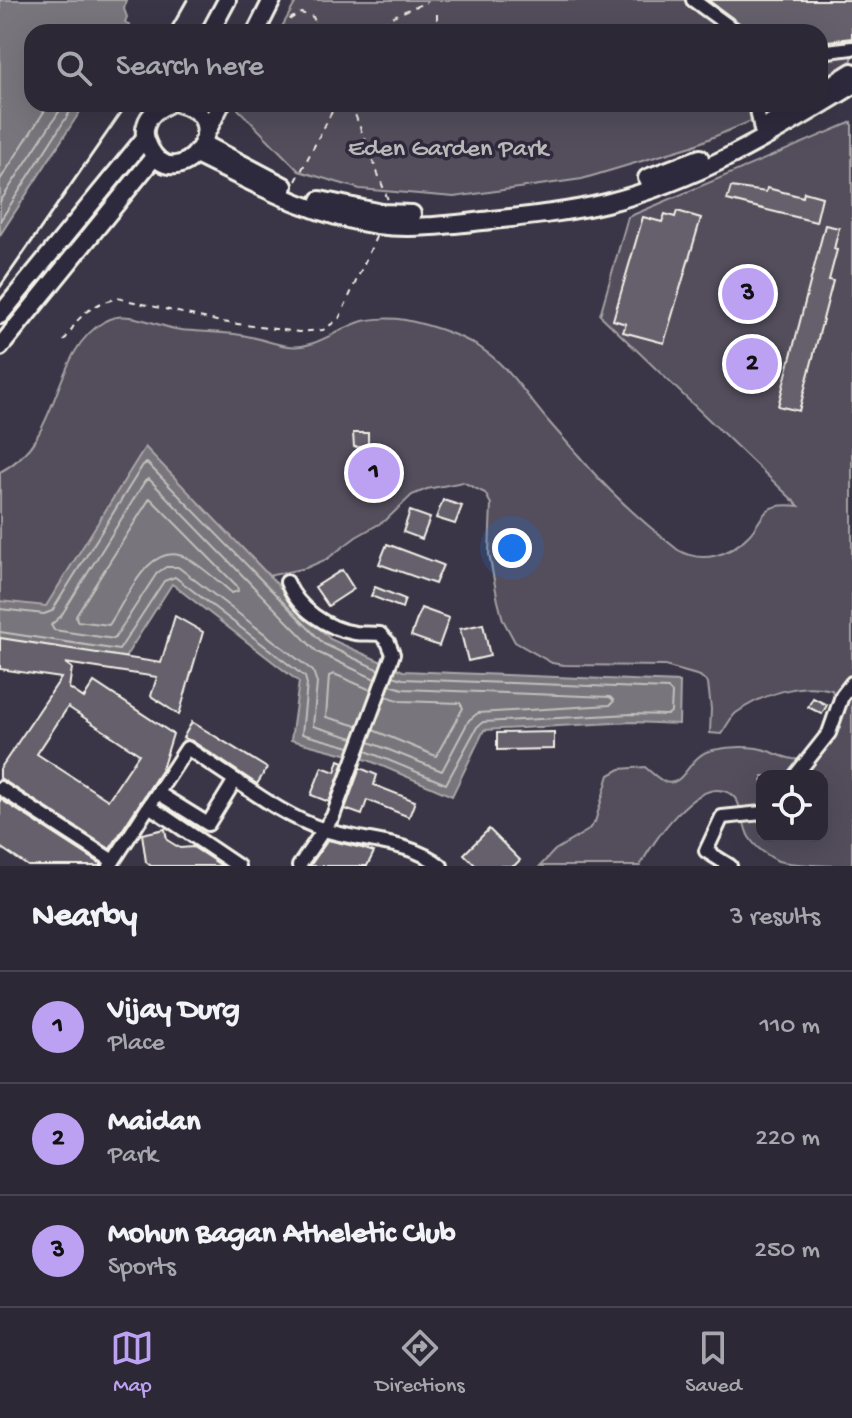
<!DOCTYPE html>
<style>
body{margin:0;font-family:"Gochi Hand",sans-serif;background:#34303d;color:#f1f3f6}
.controls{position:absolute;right:24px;bottom:24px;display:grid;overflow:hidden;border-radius:16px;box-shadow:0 8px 32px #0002}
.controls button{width:72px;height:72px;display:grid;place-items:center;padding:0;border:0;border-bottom:2px solid #484450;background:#2c2835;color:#f1f3f6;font:40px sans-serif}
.you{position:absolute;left:512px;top:548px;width:28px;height:28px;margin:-20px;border:6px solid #fff;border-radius:50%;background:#1a73e8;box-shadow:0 0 0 12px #1a73e833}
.badge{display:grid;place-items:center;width:52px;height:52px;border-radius:50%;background:#bca0f2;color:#111;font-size:26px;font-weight:700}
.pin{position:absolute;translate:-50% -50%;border:4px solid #fff;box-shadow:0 2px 8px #0006}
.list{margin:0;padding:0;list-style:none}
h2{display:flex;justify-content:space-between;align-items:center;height:104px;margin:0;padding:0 32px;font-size:34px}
h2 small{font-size:26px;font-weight:400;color:#a6a6ad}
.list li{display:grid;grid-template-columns:52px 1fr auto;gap:24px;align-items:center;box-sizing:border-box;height:112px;padding:0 32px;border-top:2px solid #484450}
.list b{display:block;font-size:30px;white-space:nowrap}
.list p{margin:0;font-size:26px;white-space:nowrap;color:#a6a6ad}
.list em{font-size:26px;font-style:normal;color:#a6a6ad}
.icon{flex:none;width:44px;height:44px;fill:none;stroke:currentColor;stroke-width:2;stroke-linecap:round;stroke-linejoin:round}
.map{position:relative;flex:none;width:852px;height:866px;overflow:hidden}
.search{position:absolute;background:#2c2835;box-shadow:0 8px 32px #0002;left:24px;right:24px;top:24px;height:88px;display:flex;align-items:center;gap:20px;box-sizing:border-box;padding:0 28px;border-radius:24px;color:#a6a6ad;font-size:30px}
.sheet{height:440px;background:#2c2835}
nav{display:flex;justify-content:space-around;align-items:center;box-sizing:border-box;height:112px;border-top:2px solid #484450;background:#2c2835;font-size:22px;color:#a6a6ad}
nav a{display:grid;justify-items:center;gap:4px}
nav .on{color:#bca0f2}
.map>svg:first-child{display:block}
.green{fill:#534e5c;stroke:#a4a0a2;stroke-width:2;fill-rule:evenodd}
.water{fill:#78747b;stroke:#aaa6a7;stroke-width:2}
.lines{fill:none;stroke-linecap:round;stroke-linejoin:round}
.shore{stroke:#c2bfbc;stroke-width:2}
.building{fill:#65616c;stroke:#f4f1e8;stroke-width:2;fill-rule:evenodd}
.minor-casing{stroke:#f4f1e8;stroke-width:18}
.major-casing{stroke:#f4f1e8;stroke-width:22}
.path{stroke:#f4f1e8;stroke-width:2;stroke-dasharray:6 6;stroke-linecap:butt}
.minor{stroke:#2f2a3d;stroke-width:12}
.major{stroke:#2f2a3d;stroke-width:16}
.rail{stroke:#f4f1e8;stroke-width:3}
.labels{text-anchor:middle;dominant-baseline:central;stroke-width:7;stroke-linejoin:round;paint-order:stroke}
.park-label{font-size:26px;fill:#bcb8b7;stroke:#2f2a3d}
</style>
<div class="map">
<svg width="852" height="866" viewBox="0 0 852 866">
<rect width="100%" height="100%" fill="#3b3647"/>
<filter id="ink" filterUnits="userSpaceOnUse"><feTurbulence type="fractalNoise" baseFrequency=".0125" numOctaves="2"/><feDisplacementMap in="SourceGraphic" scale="16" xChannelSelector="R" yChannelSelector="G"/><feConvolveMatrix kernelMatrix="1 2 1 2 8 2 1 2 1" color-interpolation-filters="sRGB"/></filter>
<g filter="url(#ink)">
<g class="green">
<path d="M 297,0 L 852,0 L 852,60 L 820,80 L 820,32 L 279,32 Z"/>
<path d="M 240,104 L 782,104 L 763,116 L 692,146 L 582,179 L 454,197 L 360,189 L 299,171 L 238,109 Z"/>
<path d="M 852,122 L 852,866 C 829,866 799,866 778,861 C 768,856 755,847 749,837 C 742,825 743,800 729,793 C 697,775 652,843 640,866 L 540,866 L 555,850 L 587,831 L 595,822 L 609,775 L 620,769 L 645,767 C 650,771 658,779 665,782 C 685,788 688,754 713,750 C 727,747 743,746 757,748 C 770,750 780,757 793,759 C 801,760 809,758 817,754 C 845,740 839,715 832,690 C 801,681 761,695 736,713 C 730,718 726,728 721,734 L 710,733 L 711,709 L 708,683 L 700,676 L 665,666 L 564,665 L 552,663 L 515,642 L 503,620 L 498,601 L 489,554 L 491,504 L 485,493 L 463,482 L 427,489 L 412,495 L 386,520 L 356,537 L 327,559 L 306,568 L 249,580 L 149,578 L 0,620 L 0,472 C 64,439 49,353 105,321 C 129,308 156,327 181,330 C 201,332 221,332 241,335 C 257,337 273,344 288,346 C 315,350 338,328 363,321 C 375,318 393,318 405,320 C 431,325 468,337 489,354 C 513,373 529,399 549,422 C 561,436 573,449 585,463 C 612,495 645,524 678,550 C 702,564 729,556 748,536 C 756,529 760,517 768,510 C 776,504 790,505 799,506 L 600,315 L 628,217 ZM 762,776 L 822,776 L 822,836 L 762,836 Z"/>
</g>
<g class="water">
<path d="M 0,0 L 126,0 L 124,9 L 127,17 L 125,22 L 130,26 L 127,32 L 32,32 L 32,104 L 85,104 L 0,235 Z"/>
<path d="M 145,447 L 330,639 L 375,659 L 403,671 L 680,682 L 679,724 L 632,722 L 484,730 L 452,796 L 368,760 L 291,740 L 299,682 L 172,584 L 124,659 L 0,640 L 0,601 L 46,606 Z"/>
</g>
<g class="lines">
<g class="shore">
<path d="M 0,180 L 49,104"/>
<path d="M 0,202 L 64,104"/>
<path d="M 0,221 L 75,104"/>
<path d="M 150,498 L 237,586 L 238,591 L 232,593 C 218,581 203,567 187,558 C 149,538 126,601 109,625 L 77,621 L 76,615 Z"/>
<path d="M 0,609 L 44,614 L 52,611 L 143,465 L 147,463 L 324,644 L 379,670"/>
<path d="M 0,632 L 119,650 L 164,581 L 175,577 L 305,677 L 307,684 L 302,734 L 350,747"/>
<path d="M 358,726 L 326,717 L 329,676 L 334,674 L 371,690"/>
<path d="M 373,730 L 436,756 L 463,708 L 460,703 L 401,701 L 386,696"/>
<path d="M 353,738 L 313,726 L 317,683 L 313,671 L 178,567 L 166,567 L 157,573 L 114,639 L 54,630 L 51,625 L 61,616 L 145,481 L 149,479 L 317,652 L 375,679"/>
<path d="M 369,742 L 442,771 L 469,720 L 478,713 L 610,705 L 614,701 L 610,697 L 403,689 L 390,685"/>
<path d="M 366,751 L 446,784 L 477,727 L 483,722 L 631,714 L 667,715 L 671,712 L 672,693 L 668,689 L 403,679 L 393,676"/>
</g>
</g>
<g class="building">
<path d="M 708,0 L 852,0 L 852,38 L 820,42 L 820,32 L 760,32 L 742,25 Z"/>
<path d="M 731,187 L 766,192 L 767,188 L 803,197 L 804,192 L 822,197 L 816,222 L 727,200 Z"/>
<path d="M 677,211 L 701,218 L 664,343 L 623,332 L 626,324 L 613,320 L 643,217 L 662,222 L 665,214 L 675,217 Z"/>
<path d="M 825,225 L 839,228 L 834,249 L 837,250 L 829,280 L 833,281 L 799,411 L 778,406 Z"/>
<path d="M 353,433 L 368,433 L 368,447 L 354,447 Z"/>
<path d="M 443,500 L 462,506 L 455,524 L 436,518 Z"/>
<path d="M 410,511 L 430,518 L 422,539 L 403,532 Z"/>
<path d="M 387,544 L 443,565 L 435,584 L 379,564 Z"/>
<path d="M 342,570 L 354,589 L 328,606 L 315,587 Z"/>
<path d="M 375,587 L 405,599 L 402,608 L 371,596 Z"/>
<path d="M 421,608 L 449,618 L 439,646 L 411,636 Z"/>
<path d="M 175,616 L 203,632 L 179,715 L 151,696 L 157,677 L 65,663 L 72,668 L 69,688 L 84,698 L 94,682 L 173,734 L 162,769 L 110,849 L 0,778 L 0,769 L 61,678 L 0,669 L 0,638 L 161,663 ZM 68,707 L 139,754 L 108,800 L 37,754 Z"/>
<path d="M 483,624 L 490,656 L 468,661 L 460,629 Z"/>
<path d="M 813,698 L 827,705 L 822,714 L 808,707 Z"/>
<path d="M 192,722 L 267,768 L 257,784 L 192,741 L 183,738 Z"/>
<path d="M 554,732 L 554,749 L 497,750 L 497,733 Z"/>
<path d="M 339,760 L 344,762 L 329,802 L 311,795 L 322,767 L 335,772 Z"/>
<path d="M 360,768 L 377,775 L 374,785 L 415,801 L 409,817 L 367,800 L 362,815 L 345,809 Z"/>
<path d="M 0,799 L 101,864 L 101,866 L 28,866 L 0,847 Z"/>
<path d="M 165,829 L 167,840 L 180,848 L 193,847 L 222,866 L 151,866 L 146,862 L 142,834 Z"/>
<path d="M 489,829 L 520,860 L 514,866 L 476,866 L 464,854 Z"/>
<path d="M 328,840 L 362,848 L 374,852 L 367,866 L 310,866 Z"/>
</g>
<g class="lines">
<g class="minor-casing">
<g id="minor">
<path d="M 693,0 L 737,32"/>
<path d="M 820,52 L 852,48"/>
<path d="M 756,104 L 761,130"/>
<path d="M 287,582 C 297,608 327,629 355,633 C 363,634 371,633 380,634 L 388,642 L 393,654 L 333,816 L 299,866"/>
<path d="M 795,776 L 829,733 L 842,696 L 852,683"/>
<path d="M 235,780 C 263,799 290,818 322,829 C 360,842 410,840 441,866"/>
<path d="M 0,788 L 113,861"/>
<path d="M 149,806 L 187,748 L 235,780 L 208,824 L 158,793"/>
<path d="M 110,866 L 149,806 L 238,866"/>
<path d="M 730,866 L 706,851 L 722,817 L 762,813"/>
</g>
</g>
<g class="major-casing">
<g id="major">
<path d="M 210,32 L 227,0"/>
<path d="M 256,32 L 272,0"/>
<path d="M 820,92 L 852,72"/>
<path d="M 168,104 C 158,109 149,114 146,125 C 143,134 146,141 150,149 C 177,199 241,119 180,104"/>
<path d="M 771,123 L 801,104"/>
<path d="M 205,135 L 221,104"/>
<path d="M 204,144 L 284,186"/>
<path d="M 196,155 C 254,183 312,216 377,225 C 414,230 455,224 492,220 C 530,216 569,212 606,203 C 696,181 774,134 852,86"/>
<path d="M 647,178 L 700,158"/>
<path d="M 320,200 L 382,213 L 412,214"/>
<path d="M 0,315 L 144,139"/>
<path d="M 0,347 L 154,157"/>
</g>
</g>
<g class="path">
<path d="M 288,32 L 290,19 L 301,13 L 313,17 L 316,24 L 316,32"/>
<path d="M 374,32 C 386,16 409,10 427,2"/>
<path d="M 437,32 L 437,10"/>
<path d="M 351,104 L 388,200"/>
<path d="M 296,181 L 336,104"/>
<path d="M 64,341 L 77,321 L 86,312 L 99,304 L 117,298 L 221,322 L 299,332 L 323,330 L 339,319 L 376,237"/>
</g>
<use href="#minor" class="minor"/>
<use href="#major" class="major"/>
<g class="rail">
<path d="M 169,32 L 187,0"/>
<path d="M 0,287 L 127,104"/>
</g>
</g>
</g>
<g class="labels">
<g class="park-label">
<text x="448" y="150">Eden Garden Park</text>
</g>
</g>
</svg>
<div class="controls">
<button><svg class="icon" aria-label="locate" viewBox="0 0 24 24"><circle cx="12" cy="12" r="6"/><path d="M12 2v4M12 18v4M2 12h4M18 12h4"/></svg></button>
</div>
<div class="you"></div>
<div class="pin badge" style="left:374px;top:473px">1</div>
<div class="pin badge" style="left:752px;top:364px">2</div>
<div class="pin badge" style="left:748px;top:294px">3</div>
<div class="search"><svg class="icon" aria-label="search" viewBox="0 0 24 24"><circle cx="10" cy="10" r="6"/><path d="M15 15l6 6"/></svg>Search here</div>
</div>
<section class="sheet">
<h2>Nearby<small>3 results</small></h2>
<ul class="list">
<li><span class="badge">1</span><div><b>Vijay Durg</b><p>Place</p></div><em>110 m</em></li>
<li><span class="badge">2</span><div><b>Maidan</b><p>Park</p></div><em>220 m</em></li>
<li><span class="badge">3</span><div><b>Mohun Bagan Atheletic Club</b><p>Sports</p></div><em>250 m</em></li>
</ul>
</section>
<nav>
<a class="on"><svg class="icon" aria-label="map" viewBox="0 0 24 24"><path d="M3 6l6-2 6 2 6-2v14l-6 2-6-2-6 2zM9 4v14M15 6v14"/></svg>Map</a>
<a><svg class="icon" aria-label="directions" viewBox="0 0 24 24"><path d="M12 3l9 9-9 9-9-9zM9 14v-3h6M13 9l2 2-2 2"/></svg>Directions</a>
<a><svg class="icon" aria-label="saved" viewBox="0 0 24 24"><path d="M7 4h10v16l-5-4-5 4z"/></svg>Saved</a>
</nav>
